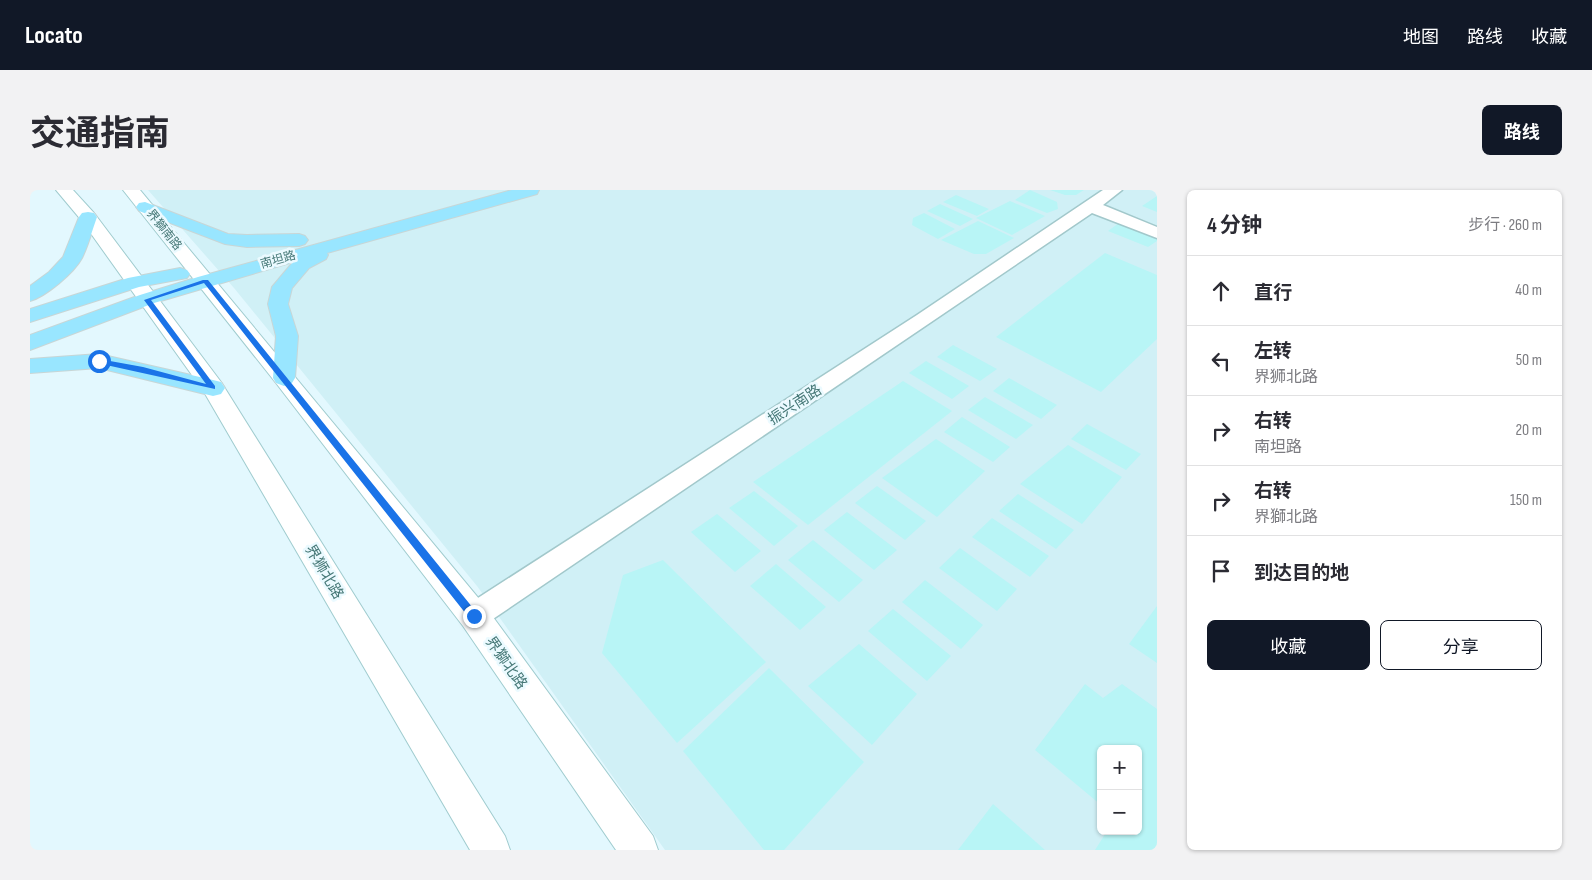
<!DOCTYPE html>
<html lang="zh">
<meta charset="utf-8">
<style>
body{margin:0;font-family:"Sofia Sans Condensed","Noto Sans SC",sans-serif;background:#f2f2f3;color:#2b2b33}
.controls{position:absolute;right:15px;bottom:15px;display:grid;overflow:hidden;border-radius:8px;box-shadow:0 1px 4px #0004}
.controls button{width:45px;height:45px;display:grid;place-items:center;padding:0;border:0;border-bottom:1px solid #e1e1e2;background:#fff;color:#2b2b33;font:25px sans-serif}
.stop{position:absolute;width:15px;height:15px;margin:-11px;border:4px solid #1a73e8;border-radius:50%;background:#fff}
.stop.end{background:#1a73e8;border-color:#fff;box-shadow:0 1px 5px #0008}
.list{margin:0;padding:0;list-style:none}
h2{display:flex;justify-content:space-between;align-items:center;height:65px;margin:0;padding:0 20px;font-size:21px}
h2 small{font-size:16px;font-weight:400;color:#7c7c81}
.list li{display:grid;grid-template-columns:32px 1fr auto;gap:15px;align-items:center;box-sizing:border-box;height:70px;padding:0 20px;border-top:1px solid #e1e1e2}
.list b{display:block;font-size:19px;white-space:nowrap}
.list p{margin:0;font-size:16px;white-space:nowrap;color:#7c7c81}
.list em{font-size:16px;font-style:normal;color:#7c7c81}
.actions{display:flex;gap:10px;padding:15px 20px}
.actions a{flex:1;padding:11px 0;border:1px solid #111827;border-radius:8px;text-align:center;font-size:18px;color:#111827}
.actions .main{background:#111827;color:#fff}
.icon{flex:none;width:28px;height:28px;fill:none;stroke:currentColor;stroke-width:2;stroke-linecap:round;stroke-linejoin:round}
.map{position:relative;flex:none;width:1127px;height:660px;overflow:hidden;border-radius:8px}
header{display:flex;align-items:center;gap:30px;box-sizing:border-box;height:70px;padding:0 25px;background:#111827;color:#fff}
header strong{font-size:24px}
nav{display:flex;gap:28px;margin-inline-start:auto;font-size:18px}
.intro{display:flex;align-items:center;justify-content:space-between;box-sizing:border-box;height:120px;padding:0 30px}
h1{margin:0;font-size:35px}
.button{padding:12px 22px;border-radius:8px;background:#111827;color:#fff;font-size:18px;font-weight:700}
main{display:flex;gap:30px;padding:0 30px}
aside{flex:1;background:#fff;border-radius:8px;box-shadow:0 1px 4px #0004}
.map>svg:first-child{display:block}
.residential{fill:#d0f0f6;fill-rule:evenodd}
.building{fill:#b8f5f6}
.lines{fill:none;stroke-linecap:round;stroke-linejoin:round}
.street-casing{stroke:#a2c8cb;stroke-width:3}
.secondary-casing{stroke:#a0cccf;stroke-width:2}
.primary-casing{stroke:#c8d6d6;stroke-width:2}
.street{fill:#fff;fill-rule:evenodd}
.secondary{fill:#fff;fill-rule:evenodd}
.primary{fill:#99e6ff;fill-rule:evenodd}
.route{fill:#1a73e8}
.labels{text-anchor:middle;dominant-baseline:central;stroke-width:5;stroke-linejoin:round;paint-order:stroke}
.far-street-label{font-size:12px;fill:#467877;stroke:#ebfaff}
.street-label{font-size:15px;fill:#467877;stroke:#ebfaff}
</style>
<header>
<strong>Locato</strong>
<nav><a>地图</a><a>路线</a><a>收藏</a></nav>
</header>
<div class="intro"><h1>交通指南</h1><a class="button">路线</a></div>
<main>
<div class="map">
<svg width="1127" height="660" viewBox="0 0 1127 660">
<rect width="100%" height="100%" fill="#e3f8fe"/>
<path class="residential" d="M 118,0 L 1127,0 L 1127,660 L 635,660 L 447,396 L 204,98 ZM 1071,559 L 1108,559 L 1108,641 L 1071,641 Z"/>
<g class="building">
<path d="M 1000,0 L 1027,12 L 1028,19 L 1017,23 L 985,10 Z"/>
<path d="M 1020,0 L 1054,0 L 1046,5 L 1035,5 Z"/>
<path d="M 926,5 L 959,19 L 947,26 L 913,12 Z"/>
<path d="M 1127,6 L 1127,22 L 1112,16 Z"/>
<path d="M 980,11 L 1015,26 L 982,45 L 946,28 Z"/>
<path d="M 910,14 L 943,29 L 930,36 L 897,21 Z"/>
<path d="M 894,23 L 925,39 L 908,49 L 882,35 L 883,28 Z"/>
<path d="M 948,31 L 984,48 L 956,64 L 944,64 L 911,50 Z"/>
<path d="M 1089,33 L 1127,48 L 1127,51 L 1118,57 L 1078,41 Z"/>
<path d="M 1075,63 L 1127,85 L 1127,149 L 1071,202 L 966,147 Z"/>
<path d="M 923,155 L 967,179 L 950,191 L 907,167 Z"/>
<path d="M 896,171 L 939,196 L 922,209 L 879,183 Z"/>
<path d="M 979,188 L 1027,215 L 1011,229 L 963,201 Z"/>
<path d="M 873,191 L 922,221 L 778,335 L 723,292 Z"/>
<path d="M 955,207 L 1003,235 L 986,249 L 938,220 Z"/>
<path d="M 932,227 L 980,257 L 963,272 L 914,242 Z"/>
<path d="M 1057,234 L 1111,264 L 1096,280 L 1041,249 Z"/>
<path d="M 906,249 L 955,281 L 907,327 L 852,288 Z"/>
<path d="M 1038,255 L 1092,287 L 1052,334 L 990,294 Z"/>
<path d="M 847,296 L 896,331 L 875,350 L 825,313 Z"/>
<path d="M 724,301 L 768,336 L 744,356 L 699,318 Z"/>
<path d="M 988,304 L 1044,340 L 1026,359 L 969,321 Z"/>
<path d="M 817,322 L 867,360 L 844,380 L 794,340 Z"/>
<path d="M 687,324 L 731,361 L 705,382 L 661,342 Z"/>
<path d="M 962,328 L 1019,366 L 1000,387 L 942,347 Z"/>
<path d="M 783,350 L 833,390 L 809,412 L 758,370 Z"/>
<path d="M 930,358 L 987,399 L 967,421 L 909,378 Z"/>
<path d="M 633,370 L 736,472 L 647,553 L 572,463 L 593,385 Z"/>
<path d="M 746,374 L 796,417 L 770,440 L 720,396 Z"/>
<path d="M 895,390 L 953,435 L 931,459 L 872,412 Z"/>
<path d="M 1127,416 L 1127,473 L 1099,454 Z"/>
<path d="M 863,419 L 921,466 L 897,491 L 838,441 Z"/>
<path d="M 829,454 L 887,504 L 842,555 L 778,496 Z"/>
<path d="M 739,478 L 834,572 L 754,660 L 734,660 L 653,561 Z"/>
<path d="M 1055,494 L 1073,508 L 1092,494 L 1127,519 L 1127,660 L 1065,660 L 1077,641 L 1108,641 L 1108,559 L 1071,559 L 1071,615 L 1005,560 Z"/>
<path d="M 963,614 L 1015,660 L 928,660 Z"/>
</g>
<g class="lines">
<g class="street-casing">
<path id="street" d="M 1073,0 L 1092,0 L 1073,15 L 1127,37 L 1127,48 L 1062,23 L 454,435 L 444,439 L 434,435 L 429,426 L 434,417 L 887,125 Z"/>
</g>
<g class="secondary-casing">
<g id="secondary">
<path d="M 26,0 L 43,0 L 64,23 L 191,192 L 475,646 L 480,660 L 440,660 L 174,202 L 52,31 Z"/>
<path d="M 93,0 L 110,0 L 455,416 L 623,646 L 628,660 L 586,660 L 433,436 L 246,193 Z"/>
</g>
</g>
<g class="primary-casing">
<g id="primary">
<path d="M 482,0 L 509,0 L 507,4 L 297,63 L 298,65 L 296,69 L 279,78 L 262,98 L 258,114 L 268,146 L 265,188 L 262,193 L 254,196 L 246,193 L 243,188 L 246,146 L 238,114 L 242,97 L 263,72 L 124,113 L 0,160 L 0,145 L 110,105 L 168,87 Z"/>
<path d="M 115,12 L 198,44 L 217,45 L 269,44 L 275,46 L 278,50 L 275,54 L 269,56 L 217,57 L 195,54 L 109,21 L 106,17 L 109,13 Z"/>
<path d="M 58,22 L 64,23 L 67,27 C 62,41 58,56 52,68 C 44,83 15,107 0,111 L 0,96 L 19,82 L 33,67 L 49,27 L 52,23 Z"/>
<path d="M 150,78 L 157,80 L 160,84 L 157,88 L 109,97 L 0,132 L 0,119 L 98,88 Z"/>
<path d="M 69,164 L 183,190 L 191,192 L 195,198 L 191,204 L 183,206 L 69,178 L 0,183 L 0,169 Z"/>
</g>
</g>
<use href="#street" class="street"/>
<use href="#secondary" class="secondary"/>
<use href="#primary" class="primary"/>
</g>
<path class="route" d="M 173,90 L 178,90 L 447,423 L 447,429 L 440,429 L 174,93 L 121,110 L 185,196 L 185,199 L 67,173 L 66,171 L 69,169 L 113,177 L 176,194 L 114,110 Z"/>
<g class="labels">
<g class="far-street-label">
<text transform="translate(134 40) rotate(51)">界獅南路</text>
<text transform="translate(248 70) rotate(-16)">南坦路</text>
</g>
<g class="street-label">
<text transform="translate(765 215) rotate(-33)">振兴南路</text>
<text transform="translate(294 382) rotate(59)">界狮北路</text>
<text transform="translate(476 473) rotate(55)">界獅北路</text>
</g>
</g>
</svg>
<div class="controls">
<button>+</button>
<button>−</button>
</div>
<div class="stop" style="left:69px;top:171px"></div>
<div class="stop end" style="left:444px;top:426px"></div>
</div>
<aside>
<h2>4 分钟<small>步行 · 260 m</small></h2>
<ul class="list">
<li><svg class="icon" aria-label="ahead" viewBox="0 0 24 24"><path d="M12 20V5M6 11l6-6 6 6"/></svg><div><b>直行</b></div><em>40 m</em></li>
<li><svg class="icon" aria-label="left" viewBox="0 0 24 24"><path d="M17 20v-9H6M10 6l-5 5 5 5"/></svg><div><b>左转</b><p>界狮北路</p></div><em>50 m</em></li>
<li><svg class="icon" aria-label="right" viewBox="0 0 24 24"><path d="M7 20v-9h11M14 6l5 5-5 5"/></svg><div><b>右转</b><p>南坦路</p></div><em>20 m</em></li>
<li><svg class="icon" aria-label="right" viewBox="0 0 24 24"><path d="M7 20v-9h11M14 6l5 5-5 5"/></svg><div><b>右转</b><p>界獅北路</p></div><em>150 m</em></li>
<li><svg class="icon" aria-label="arrive" viewBox="0 0 24 24"><path d="M6 21V4h12l-3 4 3 4H6"/></svg><div><b>到达目的地</b></div></li>
</ul>
<div class="actions"><a class="main">收藏</a><a>分享</a></div>
</aside>
</main>
